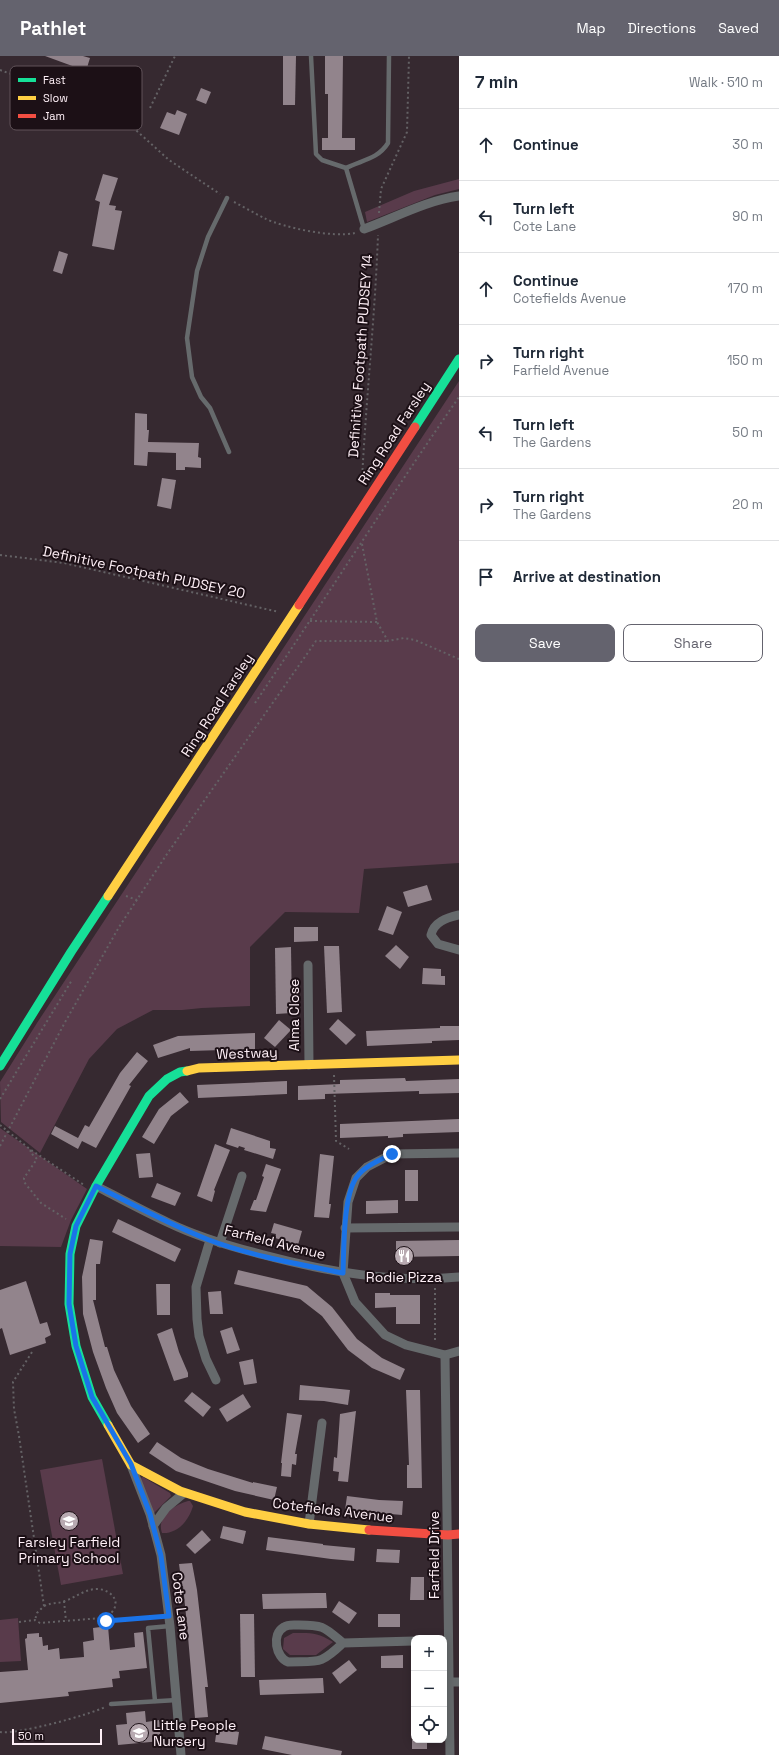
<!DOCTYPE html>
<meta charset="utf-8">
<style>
body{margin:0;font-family:"Space Grotesk",sans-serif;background:#f2f2f3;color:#1f2937}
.controls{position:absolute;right:12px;bottom:12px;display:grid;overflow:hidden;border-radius:8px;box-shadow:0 2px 10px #0003}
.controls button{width:36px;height:36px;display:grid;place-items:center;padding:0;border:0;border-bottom:1px solid #e0e1e3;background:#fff;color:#1f2937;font:20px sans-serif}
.scale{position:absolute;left:12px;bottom:10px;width:90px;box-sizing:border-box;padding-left:4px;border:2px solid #feeff6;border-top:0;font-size:11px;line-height:14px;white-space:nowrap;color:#feeff6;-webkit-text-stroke:3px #1c1016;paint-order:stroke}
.stop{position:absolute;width:12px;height:12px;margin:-9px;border:3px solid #1a73e8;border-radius:50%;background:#fff}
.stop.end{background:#1a73e8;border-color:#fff;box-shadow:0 1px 4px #0008}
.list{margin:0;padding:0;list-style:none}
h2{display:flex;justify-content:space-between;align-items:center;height:52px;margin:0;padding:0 16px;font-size:17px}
h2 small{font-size:13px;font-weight:400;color:#747a83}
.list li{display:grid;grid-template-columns:26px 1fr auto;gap:12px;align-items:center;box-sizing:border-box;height:72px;padding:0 16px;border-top:1px solid #e0e1e3}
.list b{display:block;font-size:15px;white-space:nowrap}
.list p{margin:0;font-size:13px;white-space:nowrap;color:#747a83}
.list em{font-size:13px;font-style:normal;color:#747a83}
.actions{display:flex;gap:8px;padding:12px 16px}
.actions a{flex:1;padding:9px 0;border:1px solid #64636e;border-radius:8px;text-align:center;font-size:14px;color:#64636e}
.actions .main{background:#64636e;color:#fff}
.icon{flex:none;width:22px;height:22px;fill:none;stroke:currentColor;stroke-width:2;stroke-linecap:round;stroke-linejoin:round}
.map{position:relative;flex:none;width:459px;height:1699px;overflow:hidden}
header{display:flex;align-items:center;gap:24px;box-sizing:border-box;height:56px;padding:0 20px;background:#64636e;color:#fff}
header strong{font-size:19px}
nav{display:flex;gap:22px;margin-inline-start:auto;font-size:14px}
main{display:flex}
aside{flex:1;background:#fff}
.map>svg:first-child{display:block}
.green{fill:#593b4b}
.building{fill:#92848c}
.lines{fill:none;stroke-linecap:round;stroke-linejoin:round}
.path{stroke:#646265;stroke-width:2;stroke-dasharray:2 3;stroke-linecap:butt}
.lane{stroke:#666a6c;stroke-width:4.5}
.street{stroke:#666a6c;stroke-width:9}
.fast{stroke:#16e098;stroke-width:9}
.slow{stroke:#ffcf43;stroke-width:9}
.jam{stroke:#f24e42;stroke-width:9}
.route{stroke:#1a73e8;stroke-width:5}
.labels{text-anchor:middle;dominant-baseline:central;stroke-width:4;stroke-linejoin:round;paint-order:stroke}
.street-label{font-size:14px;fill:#feeff6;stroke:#1c1016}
.poi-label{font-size:14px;fill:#feeff6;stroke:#1c1016}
.key{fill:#1c1016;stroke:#605359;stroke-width:1}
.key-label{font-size:11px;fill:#feeff6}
</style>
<header>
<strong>Pathlet</strong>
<nav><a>Map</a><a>Directions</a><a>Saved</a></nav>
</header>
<main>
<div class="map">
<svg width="459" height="1699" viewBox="0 0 459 1699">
<rect width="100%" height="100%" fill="#362930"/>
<g class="green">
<path d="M 459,123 L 459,133 L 435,139 L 367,166 L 365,156 L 414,135 Z"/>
<path d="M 459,325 L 459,807 L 364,813 L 359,857 L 285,856 L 250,891 L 250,950 L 202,952 L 182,954 L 153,954 L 117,973 L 89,1003 L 40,1097 L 1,1066 L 0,1026 L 37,967 Z"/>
<path d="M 0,1072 L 87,1133 L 71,1164 L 61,1191 L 0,1190 Z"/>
<path d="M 102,1403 L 123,1518 L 61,1529 L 40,1414 Z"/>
<path d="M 143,1421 L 170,1437 L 171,1440 L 154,1457 L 153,1456 L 140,1422 Z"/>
<path d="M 188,1445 L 190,1445 L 193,1450 C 189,1464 178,1478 162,1477 C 156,1461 174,1449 188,1445 Z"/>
<path d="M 18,1562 L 21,1605 L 0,1606 L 0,1564 Z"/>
<path d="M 293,1577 C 313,1577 316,1576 333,1586 L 316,1599 L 290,1599 L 283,1593 L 284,1582 Z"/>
</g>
<g class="building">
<path d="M 45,0 L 83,0 L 90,2 L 86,15 Z"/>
<path d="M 283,0 L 296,0 L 295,49 L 283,49 Z"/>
<path d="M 325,0 L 343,0 L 342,82 L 355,82 L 355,94 L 322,94 L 322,82 L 328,82 L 328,38 L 325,38 Z"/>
<path d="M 201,32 L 211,36 L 206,48 L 196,44 Z"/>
<path d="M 177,54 L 187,58 L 179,79 L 160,72 L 167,56 L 175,59 Z"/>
<path d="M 103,118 L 118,122 L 109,149 L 116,150 L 115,154 L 122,155 L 114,194 L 92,190 L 100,146 L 95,144 Z"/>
<path d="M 59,195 L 68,198 L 62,218 L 53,215 Z"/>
<path d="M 135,357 L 147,358 L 147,374 L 149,374 L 148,386 L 199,387 L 198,401 L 201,402 L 201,412 L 185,411 L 185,414 L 176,414 L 176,397 L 148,396 L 147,410 L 134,409 Z"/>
<path d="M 162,422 L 176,424 L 171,453 L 157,450 Z"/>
<path d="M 427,829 L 432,844 L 408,851 L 403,836 Z"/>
<path d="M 387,850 L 402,856 L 393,879 L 378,874 Z"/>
<path d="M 294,871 L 318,871 L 318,885 L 294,886 Z"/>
<path d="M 396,889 L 409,901 L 400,913 L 385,900 Z"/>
<path d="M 324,890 L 339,890 L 342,956 L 327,957 Z"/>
<path d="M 291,891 L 292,957 L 276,958 L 275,892 Z"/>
<path d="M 423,912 L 441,913 L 441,920 L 445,920 L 445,929 L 422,928 Z"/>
<path d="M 338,963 L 356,979 L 346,989 L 329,973 Z"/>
<path d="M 279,964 L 291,974 L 275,991 L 264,982 Z"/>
<path d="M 440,970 L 459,970 L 459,984 L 432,985 L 432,987 L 367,990 L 366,975 L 440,972 Z"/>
<path d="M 255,977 L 255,993 L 190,995 L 190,992 L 158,1002 L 153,989 L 178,980 Z"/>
<path d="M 137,996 L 148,1005 L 129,1029 L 131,1030 L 96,1092 L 82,1085 L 78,1093 L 51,1078 L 55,1070 L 78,1082 L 85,1069 L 89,1071 L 120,1017 Z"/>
<path d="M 405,1022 L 406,1025 L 459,1023 L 459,1037 L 419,1038 L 419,1035 L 325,1038 L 325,1043 L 298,1044 L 298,1030 L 340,1028 L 340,1024 Z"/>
<path d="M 287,1025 L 287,1038 L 198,1042 L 197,1029 Z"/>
<path d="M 180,1036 L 189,1046 L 171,1060 L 154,1088 L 142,1081 L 159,1053 Z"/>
<path d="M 459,1063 L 459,1076 L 403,1078 L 403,1081 L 388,1082 L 388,1080 L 340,1082 L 340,1068 Z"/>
<path d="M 231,1072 L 270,1085 L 270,1092 L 276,1093 L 273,1103 L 244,1094 L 245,1092 L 239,1090 L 238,1092 L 226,1088 Z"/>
<path d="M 215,1088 L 230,1094 L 214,1134 L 215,1135 L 212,1146 L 197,1140 Z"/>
<path d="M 150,1097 L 153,1121 L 139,1122 L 136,1098 Z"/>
<path d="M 320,1098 L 334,1100 L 329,1148 L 331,1148 L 329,1162 L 314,1161 Z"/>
<path d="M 266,1108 L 281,1113 L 266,1156 L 250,1154 L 254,1144 L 256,1144 L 264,1121 L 262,1120 Z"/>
<rect x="405" y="1114" width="13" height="31"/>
<path d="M 157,1127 L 181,1137 L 175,1150 L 151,1141 Z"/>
<path d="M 398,1144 L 398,1157 L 366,1158 L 366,1145 Z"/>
<path d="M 118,1163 L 181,1193 L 175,1206 L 112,1176 Z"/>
<path d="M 274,1167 L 302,1175 L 298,1189 L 275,1182 L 276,1178 L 271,1177 Z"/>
<path d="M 90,1183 L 103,1185 L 100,1208 L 96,1208 L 96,1244 L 93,1244 L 105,1291 L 107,1291 L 114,1314 L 131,1350 L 150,1378 L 138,1387 L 117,1357 L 106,1332 L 93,1296 L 83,1258 L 82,1221 Z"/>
<path d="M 459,1184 L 459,1200 L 396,1201 L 396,1185 Z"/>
<path d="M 238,1214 L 307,1230 L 332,1251 L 357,1283 L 382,1302 L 405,1313 L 400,1324 L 372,1312 L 348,1294 L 322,1260 L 300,1243 L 234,1228 Z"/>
<path d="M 26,1225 L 40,1268 L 47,1266 L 51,1279 L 45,1282 L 46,1287 L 10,1299 L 2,1272 L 0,1273 L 0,1234 Z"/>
<path d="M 156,1228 L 170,1228 L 170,1259 L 157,1259 Z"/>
<path d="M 221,1235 L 223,1258 L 210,1258 L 208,1236 Z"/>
<path d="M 375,1237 L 390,1237 L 390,1239 L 420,1239 L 420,1268 L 396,1268 L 396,1251 L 375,1252 Z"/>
<path d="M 232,1271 L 240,1294 L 227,1298 L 220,1275 Z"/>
<path d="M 172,1272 L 179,1296 L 188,1317 L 188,1321 L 174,1325 L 157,1278 Z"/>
<path d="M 253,1303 L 257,1327 L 244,1329 L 239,1306 Z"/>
<path d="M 300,1329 L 350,1334 L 348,1349 L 324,1345 L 299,1344 Z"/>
<path d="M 406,1334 L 420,1334 L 422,1432 L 407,1432 L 407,1409 L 409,1409 Z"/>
<path d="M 192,1336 L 211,1351 L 203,1361 L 184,1345 Z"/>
<path d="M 243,1338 L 251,1351 L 227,1366 L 219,1353 Z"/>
<path d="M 356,1355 L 348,1426 L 338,1425 L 339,1416 L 333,1415 L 334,1401 L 337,1402 L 340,1358 Z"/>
<path d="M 287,1357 L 302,1359 L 295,1398 L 297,1398 L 296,1409 L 292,1408 L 291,1421 L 281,1420 L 282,1407 L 281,1407 Z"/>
<path d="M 157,1386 L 181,1402 L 208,1413 L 253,1427 L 253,1426 L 277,1431 L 274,1444 L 235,1435 L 176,1415 L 149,1397 Z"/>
<path d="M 347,1440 L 379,1444 L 403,1445 L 402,1459 L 345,1454 Z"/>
<path d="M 223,1470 L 246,1475 L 243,1488 L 220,1482 Z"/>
<path d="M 202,1474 L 211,1484 L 195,1498 L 186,1489 Z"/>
<path d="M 268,1481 L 323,1488 L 323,1489 L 355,1492 L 354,1505 L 331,1503 L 266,1494 Z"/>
<path d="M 377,1493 L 400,1494 L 399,1507 L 376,1506 Z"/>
<path d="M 192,1507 L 197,1534 L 208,1631 L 205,1631 L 208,1661 L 195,1662 L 187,1569 L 183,1530 L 182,1530 L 179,1508 Z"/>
<path d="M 411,1521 L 424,1521 L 424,1544 L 410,1544 Z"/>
<path d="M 316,1537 L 326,1537 L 327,1552 L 263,1553 L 262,1538 Z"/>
<path d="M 339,1545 L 357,1557 L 349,1568 L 332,1556 Z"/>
<path d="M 240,1558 L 254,1558 L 255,1621 L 241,1621 Z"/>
<rect x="378" y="1558" width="22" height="13"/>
<path d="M 108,1570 L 110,1594 L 135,1591 L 134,1577 L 143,1576 L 147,1612 L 119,1615 L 120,1622 L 112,1623 L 113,1631 L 68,1636 L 69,1640 L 0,1647 L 0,1616 L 28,1614 L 25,1583 L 27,1582 L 27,1578 L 39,1577 L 39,1581 L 42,1581 L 43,1590 L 48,1589 L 48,1594 L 59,1592 L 60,1603 L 84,1601 L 83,1586 L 94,1584 L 93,1572 Z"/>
<path d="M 403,1599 L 403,1612 L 381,1612 L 381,1600 Z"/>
<path d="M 349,1604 L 357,1614 L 340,1628 L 332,1617 Z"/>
<path d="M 323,1622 L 324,1637 L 260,1639 L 259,1624 Z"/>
<path d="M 145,1655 L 146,1666 L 159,1664 L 161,1685 L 118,1689 L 116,1669 L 127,1668 L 126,1657 Z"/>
<path d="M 217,1672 L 239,1676 L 237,1689 L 215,1686 Z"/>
<path d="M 265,1680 L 342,1695 L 341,1699 L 292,1699 L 262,1693 Z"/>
<rect x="412" y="1684" width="15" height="9"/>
</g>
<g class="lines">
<g class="path">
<path d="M 0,14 L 63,37 L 128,67 L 169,104 L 220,138"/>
<path d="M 150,52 L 175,0"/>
<path d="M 234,146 C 244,151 254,157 264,162 C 284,172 334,182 355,177"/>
<path d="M 379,157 L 381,133 L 407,76 L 409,0"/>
<path d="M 362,424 C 366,343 375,261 378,179"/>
<path d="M 362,488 L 377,566 L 388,585 L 404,582 L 415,584 L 459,603"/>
<path d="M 0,499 L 64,507 L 279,556"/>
<path d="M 310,565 L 377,566"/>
<path d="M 255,647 C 324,545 389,442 459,341"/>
<path d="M 126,840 L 137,844"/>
<path d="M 334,1019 L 336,1085 L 349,1093"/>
<path d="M 0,1043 L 72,924"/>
<path d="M 0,1069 L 31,1094 L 84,1129"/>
<path d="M 0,1090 L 64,968 L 119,871 L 167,798 L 316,585 L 388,585"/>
<path d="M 31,1094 L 30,1096 L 37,1103 L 24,1122 L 24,1126 L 41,1147 L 66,1163"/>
<path d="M 435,1232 L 435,1285"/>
<path d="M 32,1296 L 13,1326 L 14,1353 L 19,1380 L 44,1550 L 37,1557 L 35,1564"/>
<path d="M 64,1545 L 66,1565"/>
<path d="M 44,1550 C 53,1546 58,1548 65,1545 C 76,1541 85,1533 97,1533 C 109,1533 122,1544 112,1556 C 110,1559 105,1560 101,1562"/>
<path d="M 19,1566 L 35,1564 L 40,1567 L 101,1562 L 106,1565 L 159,1561"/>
<path d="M 0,1676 C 16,1679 89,1659 105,1651"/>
</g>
<g class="lane">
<path d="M 311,0 L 316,98 L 322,104 L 346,112 L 364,173"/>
<path d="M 346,112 C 362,104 378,103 388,87 L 389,0"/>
<path d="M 227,142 L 208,181 L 197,215 L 187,282 L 192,321 L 201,341 L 210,352 L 229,396"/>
<path d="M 155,1645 L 148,1572 L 170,1570"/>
<path d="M 111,1648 L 177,1644"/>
</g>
<g class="street">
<path d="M 364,173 C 394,162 428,144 459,140"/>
<path d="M 459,859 C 446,862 434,866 431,879 L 438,888 L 459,894"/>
<path d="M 308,909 L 309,1009"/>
<path d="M 459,1097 L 392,1098 L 367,1111 L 356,1122 L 348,1146 L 343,1217 L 355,1246 L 385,1279 L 406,1289 L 445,1299 L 459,1295"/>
<path d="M 96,1130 C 121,1143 145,1156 169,1167 C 200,1182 232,1191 264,1199 C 328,1216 393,1227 459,1221"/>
<path d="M 345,1172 L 459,1171"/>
<path d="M 210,1184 L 196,1231 L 197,1263 L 199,1280 L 206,1303 L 216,1324"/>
<path d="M 220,1187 L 242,1120"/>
<path d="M 445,1299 L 450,1699"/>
<path d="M 131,1409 L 150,1458 L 161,1499 L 170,1570 L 181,1699"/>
<path d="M 309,1468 L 322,1367"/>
<path d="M 153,1470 L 166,1452 L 184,1437"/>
<path d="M 343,1587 C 320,1609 319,1605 288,1606 C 276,1602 271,1578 284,1571 C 288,1568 294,1569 299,1569 C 324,1569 324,1571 343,1587 L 414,1585"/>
<path d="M 448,1626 L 459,1626"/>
</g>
<g class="fast">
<path d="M 415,371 L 459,303"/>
<path d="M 0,1010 L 71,896 L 108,840"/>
<path d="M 108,1369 L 92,1341 L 76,1290 L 69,1248 L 70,1198 L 76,1170 L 96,1130 L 149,1040 L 167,1023 L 180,1016 L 187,1015"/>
</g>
<g class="slow">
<path d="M 108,840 L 299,549"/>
<path d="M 187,1015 L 199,1012 L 459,1004"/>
<path d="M 108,1369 L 131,1409 L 180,1435 L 245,1456 L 309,1468 L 369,1474"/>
</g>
<g class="jam">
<path d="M 299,549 L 415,371"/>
<path d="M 369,1474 L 448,1479 L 459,1478"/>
</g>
</g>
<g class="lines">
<path class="route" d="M 106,1565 L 169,1560 L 161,1500 L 150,1458 L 131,1408 L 92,1341 L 76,1290 L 69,1248 L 70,1198 L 76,1170 L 96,1130 C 134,1149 170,1169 209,1184 C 252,1200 298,1208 343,1217 C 344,1192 343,1142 356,1122 C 364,1110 380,1104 392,1098"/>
</g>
<defs>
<g id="restaurant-disc" transform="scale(1)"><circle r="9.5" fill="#b8aab1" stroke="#1c1016"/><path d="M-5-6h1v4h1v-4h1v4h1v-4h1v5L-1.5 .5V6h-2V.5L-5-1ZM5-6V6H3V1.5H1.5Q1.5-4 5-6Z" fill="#fff"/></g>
<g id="school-disc" transform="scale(1)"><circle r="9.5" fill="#b8aab1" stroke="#1c1016"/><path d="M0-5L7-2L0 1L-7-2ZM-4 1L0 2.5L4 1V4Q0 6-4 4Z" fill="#fff"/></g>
</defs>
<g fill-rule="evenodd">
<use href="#restaurant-disc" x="404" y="1200"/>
<use href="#school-disc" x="69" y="1465"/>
<use href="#school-disc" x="139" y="1677"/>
</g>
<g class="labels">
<g class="street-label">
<text transform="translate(360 300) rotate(-86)">Definitive Footpath PUDSEY 14</text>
<text transform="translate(394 377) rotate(-57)">Ring Road Farsley</text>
<text transform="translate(144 516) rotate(12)">Definitive Footpath PUDSEY 20</text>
<text transform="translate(217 649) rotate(-57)">Ring Road Farsley</text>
<text transform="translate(294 959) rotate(-90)">Alma Close</text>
<text transform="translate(247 997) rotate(-2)">Westway</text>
<text transform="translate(275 1186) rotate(14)">Farfield Avenue</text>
<text transform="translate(333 1454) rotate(7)">Cotefields Avenue</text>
<text transform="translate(434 1499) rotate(-90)">Farfield Drive</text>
<text transform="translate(181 1550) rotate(83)">Cote Lane</text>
</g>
<g class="poi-label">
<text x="404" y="1221">Rodie Pizza</text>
<text x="69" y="1486">Farsley Farfield<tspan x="69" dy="16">Primary School</tspan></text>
<text x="153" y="1669" text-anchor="start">Little People<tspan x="153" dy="16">Nursery</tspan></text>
</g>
</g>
<rect x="10" y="10" width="132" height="64" rx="6" class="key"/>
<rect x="18" y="22" width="18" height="4" fill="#16e098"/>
<rect x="18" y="40" width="18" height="4" fill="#ffcf43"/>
<rect x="18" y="58" width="18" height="4" fill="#f24e42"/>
<g class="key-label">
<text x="43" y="28">Fast</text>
<text x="43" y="46">Slow</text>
<text x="43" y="64">Jam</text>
</g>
</svg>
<div class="controls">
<button>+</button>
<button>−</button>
<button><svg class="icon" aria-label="locate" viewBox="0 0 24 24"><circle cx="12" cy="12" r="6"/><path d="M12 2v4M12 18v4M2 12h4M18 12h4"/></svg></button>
</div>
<div class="scale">50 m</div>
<div class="stop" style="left:106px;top:1565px"></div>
<div class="stop end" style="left:392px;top:1098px"></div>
</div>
<aside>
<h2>7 min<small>Walk · 510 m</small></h2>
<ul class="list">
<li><svg class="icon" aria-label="ahead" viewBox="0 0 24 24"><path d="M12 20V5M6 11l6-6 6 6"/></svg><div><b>Continue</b></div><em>30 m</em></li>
<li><svg class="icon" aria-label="left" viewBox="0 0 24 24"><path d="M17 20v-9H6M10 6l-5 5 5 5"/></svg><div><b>Turn left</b><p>Cote Lane</p></div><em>90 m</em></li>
<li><svg class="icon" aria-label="ahead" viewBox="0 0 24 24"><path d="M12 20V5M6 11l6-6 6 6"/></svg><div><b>Continue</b><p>Cotefields Avenue</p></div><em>170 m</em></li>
<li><svg class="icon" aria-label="right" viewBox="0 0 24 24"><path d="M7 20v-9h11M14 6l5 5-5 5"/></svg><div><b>Turn right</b><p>Farfield Avenue</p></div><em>150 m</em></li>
<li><svg class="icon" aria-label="left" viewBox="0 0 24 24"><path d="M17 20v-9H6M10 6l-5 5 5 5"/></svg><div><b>Turn left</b><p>The Gardens</p></div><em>50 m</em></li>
<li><svg class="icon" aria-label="right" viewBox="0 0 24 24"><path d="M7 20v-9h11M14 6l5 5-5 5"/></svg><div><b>Turn right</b><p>The Gardens</p></div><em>20 m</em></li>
<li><svg class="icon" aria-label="arrive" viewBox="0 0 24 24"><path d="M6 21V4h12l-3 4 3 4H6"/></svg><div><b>Arrive at destination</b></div></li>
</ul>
<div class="actions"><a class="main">Save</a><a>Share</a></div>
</aside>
</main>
